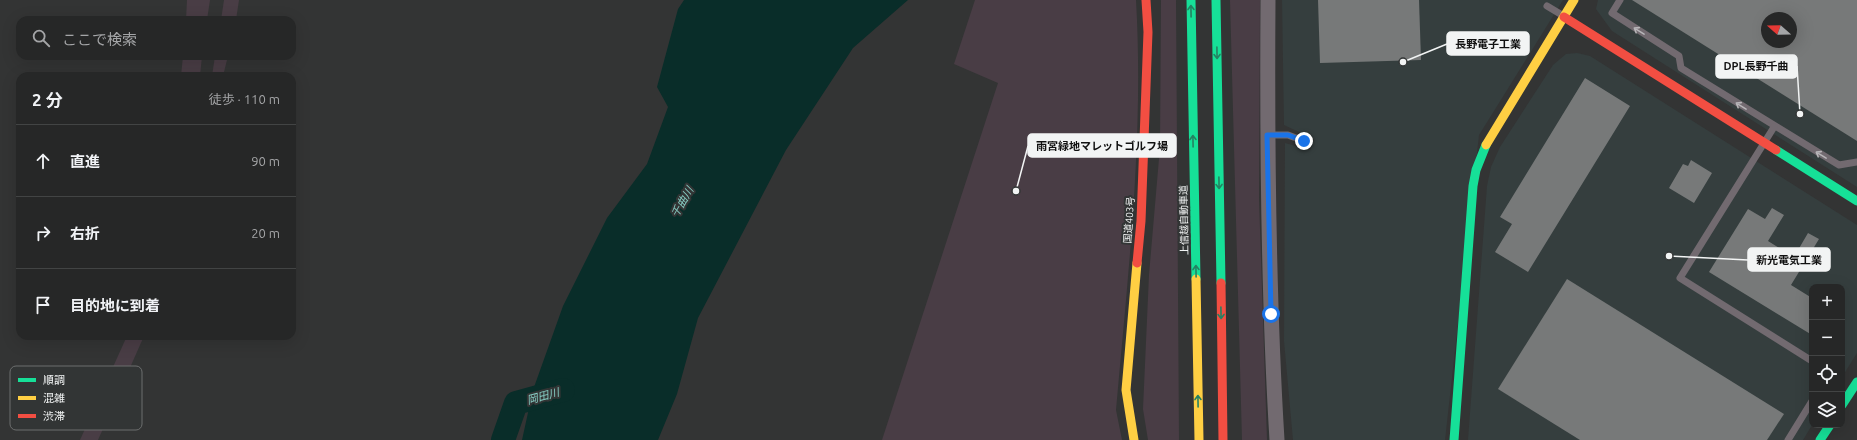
<!DOCTYPE html>
<html lang="ja">
<meta charset="utf-8">
<style>
body{margin:0;font-family:Ubuntu,"Noto Sans JP",sans-serif;background:#2e2f2f;color:#f1f3f6}
.controls{position:absolute;right:12px;bottom:12px;display:grid;overflow:hidden;border-radius:8px;box-shadow:0 4px 16px #0002}
.controls button{width:36px;height:36px;display:grid;place-items:center;padding:0;border:0;border-bottom:1px solid #424444;background:#262727;color:#f1f3f6;font:20px sans-serif}
.compass{position:absolute;left:1761px;top:12px;width:36px;height:36px;border-radius:50%;background:#262727;box-shadow:0 4px 16px #0002;rotate:290deg}
.stop{position:absolute;width:12px;height:12px;margin:-9px;border:3px solid #1a73e8;border-radius:50%;background:#fff}
.stop.end{background:#1a73e8;border-color:#fff;box-shadow:0 1px 4px #0008}
.list{margin:0;padding:0;list-style:none}
h2{display:flex;justify-content:space-between;align-items:center;height:52px;margin:0;padding:0 16px;font-size:17px}
h2 small{font-size:13px;font-weight:400;color:#a4a5a7}
.list li{display:grid;grid-template-columns:26px 1fr auto;gap:12px;align-items:center;box-sizing:border-box;height:72px;padding:0 16px;border-top:1px solid #424444}
.list b{display:block;font-size:15px;white-space:nowrap}
.list em{font-size:13px;font-style:normal;color:#a4a5a7}
.icon{flex:none;width:22px;height:22px;fill:none;stroke:currentColor;stroke-width:2;stroke-linecap:round;stroke-linejoin:round}
.map{position:relative;flex:none;width:1857px;height:440px;overflow:hidden}
.search{position:absolute;background:#262727;box-shadow:0 4px 16px #0002;left:16px;top:16px;width:280px;height:44px;display:flex;align-items:center;gap:10px;box-sizing:border-box;padding:0 14px;border-radius:12px;color:#a4a5a7;font-size:15px}
.panel{position:absolute;background:#262727;box-shadow:0 4px 16px #0002;left:16px;top:72px;width:280px;height:268px;border-radius:12px}
.map>svg:first-child{display:block}
.built{fill:#353e3e;fill-rule:evenodd}
.green{fill:#493d45}
.water{fill:#092d29}
.lines{fill:none;stroke-linecap:round;stroke-linejoin:round}
.river{stroke:#092d29;stroke-width:24}
.building{fill:#777979;fill-rule:evenodd}
.lane{stroke:#726a70;stroke-width:7}
.street{stroke:#726a70;stroke-width:15}
.fast{stroke:#16e098;stroke-width:9}
.slow{stroke:#ffcf43;stroke-width:9}
.jam{stroke:#f24e42;stroke-width:9}
.oneway{stroke:#258262}
.oneway2{stroke:#b8b6b9}
.route{stroke:#1a73e8;stroke-width:5}
.labels{text-anchor:middle;dominant-baseline:central;stroke-width:4;stroke-linejoin:round;paint-order:stroke}
.street-label{font-size:10px;fill:#f2f4f4;stroke:#323535}
.water-label{font-size:11px;font-style:italic;fill:#87cec5;stroke:#323535}
.key{fill:#323535;stroke:#6c6e6e;stroke-width:1}
.key-label{font-size:11px;fill:#f2f4f4}
.leader{fill:none;stroke:#f2f4f4;stroke-width:1.5}
.callout-dot{fill:#f2f4f4;stroke:#323535;stroke-width:1.5}
.callout{fill:#f2f4f4;stroke:#f2f4f4;stroke-width:1.5}
.callout-label{font-size:11px;text-anchor:middle;font-weight:bold;fill:#111}
</style>
<div class="map">
<svg width="1857" height="440" viewBox="0 0 1857 440">
<rect width="100%" height="100%" fill="#333434"/>
<g class="built">
<path d="M 1282,0 L 1563,0 L 1479,135 L 1445,440 L 1293,440 L 1284,341 L 1285,143 L 1310,150 L 1314,139 L 1284,125 Z"/>
<path d="M 1598,0 L 1857,0 L 1857,187 L 1612,31 L 1596,9 ZM 1767,18 L 1791,18 L 1791,42 L 1767,42 Z"/>
<path d="M 1577,53 L 1590,56 L 1857,225 L 1857,353 L 1842,377 L 1842,287 L 1812,287 L 1812,425 L 1803,440 L 1468,440 L 1487,186 L 1491,167 L 1500,147 L 1553,65 L 1566,54 Z"/>
</g>
<g class="green">
<path d="M 187,0 L 210,0 L 207,20 L 186,20 Z"/>
<path d="M 224,0 L 239,0 L 236,20 L 221,20 Z"/>
<path d="M 975,0 L 1136,0 C 1144,137 1128,274 1116,410 L 1122,440 L 882,440 L 998,83 L 954,64 Z"/>
<path d="M 1161,0 L 1176,0 L 1179,440 L 1148,440 L 1143,409 L 1149,275 L 1160,147 Z"/>
<path d="M 1230,0 L 1260,0 L 1259,199 L 1267,440 L 1242,440 Z"/>
<path d="M 183,56 L 202,56 L 200,76 L 181,76 Z"/>
<path d="M 215,56 L 228,56 L 223,76 L 212,76 Z"/>
<path d="M 127,336 L 144,336 L 98,440 L 80,440 Z"/>
</g>
<path class="water" d="M 684,0 L 908,0 L 853,48 L 786,150 L 698,318 L 677,394 L 658,440 L 522,440 L 533,390 L 563,306 L 607,218 L 647,164 L 668,107 L 657,87 L 678,9 Z"/>
<g class="lines">
<path class="river" d="M 503,440 L 516,403 L 563,390"/>
</g>
<g class="building">
<path d="M 1318,0 L 1419,0 L 1421,60 L 1320,63 Z"/>
<path d="M 1632,0 L 1857,0 L 1857,141 ZM 1767,18 L 1791,18 L 1791,42 L 1767,42 Z"/>
<path d="M 1585,78 L 1630,106 L 1528,272 L 1495,252 L 1512,224 L 1500,217 Z"/>
<path d="M 1691,160 L 1712,173 L 1694,203 L 1669,188 L 1683,164 L 1688,166 Z"/>
<path d="M 1772,208 L 1784,215 L 1768,241 L 1794,257 L 1808,233 L 1819,239 L 1791,285 L 1812,298 L 1812,335 L 1709,272 L 1748,209 L 1765,219 Z"/>
<path d="M 1567,279 L 1784,414 L 1767,440 L 1580,440 L 1498,389 Z"/>
</g>
<g class="lines">
<g class="lane">
<path d="M 1620,0 L 1612,13 L 1679,56 L 1681,68 L 1839,165 L 1857,162"/>
<path d="M 1547,6 L 1562,15"/>
<path d="M 1774,127 L 1680,278 L 1812,361"/>
<path d="M 1267,135 L 1288,135 L 1304,141"/>
<path d="M 1788,440 L 1812,401"/>
</g>
<path class="street" d="M 1268,0 C 1267,147 1268,293 1277,440"/>
<g class="fast">
<path d="M 1191,0 L 1196,279"/>
<path d="M 1216,0 L 1221,283"/>
<path d="M 1776,150 L 1857,201"/>
<path d="M 1842,405 L 1857,382"/>
<path d="M 1454,440 L 1473,186 L 1476,170 L 1486,145"/>
<path d="M 1820,440 L 1830,425"/>
</g>
<g class="slow">
<path d="M 1486,145 L 1574,0"/>
<path d="M 1196,279 L 1199,440"/>
<path d="M 1134,440 L 1126,390 L 1137,263"/>
</g>
<g class="jam">
<path d="M 1564,17 L 1776,150"/>
<path d="M 1137,263 L 1141,221 L 1148,32 L 1146,0"/>
<path d="M 1221,283 L 1223,440"/>
</g>
</g>
<defs><path id="oneway-shaft" d="M-6 0H5M1.5-3L5.5 0L1.5 3" fill="none" stroke-width="1.6" stroke-linecap="round" stroke-linejoin="round"/></defs>
<g class="oneway">
<use href="#oneway-shaft" transform="translate(1191 11) rotate(-91)"/>
<use href="#oneway-shaft" transform="translate(1217 53) rotate(89)"/>
<use href="#oneway-shaft" transform="translate(1193 141) rotate(-91)"/>
<use href="#oneway-shaft" transform="translate(1219 183) rotate(89)"/>
<use href="#oneway-shaft" transform="translate(1196 271) rotate(-91)"/>
<use href="#oneway-shaft" transform="translate(1221 313) rotate(89)"/>
<use href="#oneway-shaft" transform="translate(1198 401) rotate(-91)"/>
</g>
<g class="oneway2">
<use href="#oneway-shaft" transform="translate(1639 31) rotate(-148)"/>
<use href="#oneway-shaft" transform="translate(1741 106) rotate(-148)"/>
<use href="#oneway-shaft" transform="translate(1821 155) rotate(-149)"/>
</g>
<g class="lines">
<path class="route" d="M 1271,314 L 1267,135 L 1288,135 L 1304,141"/>
</g>
<g class="labels">
<g class="street-label">
<text transform="translate(1129 220) rotate(-86)">国道403号</text>
<text transform="translate(1184 220) rotate(-91)">上信越自動車道</text>
</g>
<g class="water-label">
<text transform="translate(682 202) rotate(-60)">千曲川</text>
<text transform="translate(543 396) rotate(-15)">岡田川</text>
</g>
</g>
<rect x="10" y="366" width="132" height="64" rx="6" class="key"/>
<rect x="18" y="378" width="18" height="4" fill="#16e098"/>
<rect x="18" y="396" width="18" height="4" fill="#ffcf43"/>
<rect x="18" y="414" width="18" height="4" fill="#f24e42"/>
<g class="key-label">
<text x="43" y="384">順調</text>
<text x="43" y="402">混雑</text>
<text x="43" y="420">渋滞</text>
</g>
<path class="leader" d="M1403 62L1447 44M1800 114L1797 66M1016 191L1028 146M1669 256L1748 260"/>
<g class="callout-dot">
<circle cx="1403" cy="62" r="4"/>
<circle cx="1800" cy="114" r="4"/>
<circle cx="1016" cy="191" r="4"/>
<circle cx="1669" cy="256" r="4"/>
</g>
<g class="callout">
<rect x="1447" y="32" width="82" height="23" rx="4"/>
<rect x="1716" y="55" width="81" height="23" rx="4"/>
<rect x="1028" y="134" width="148" height="23" rx="4"/>
<rect x="1748" y="248" width="82" height="23" rx="4"/>
</g>
<g class="callout-label">
<text x="1488" y="48">長野電子工業</text>
<text x="1756" y="70">DPL長野千曲</text>
<text x="1102" y="150">雨宮緑地マレットゴルフ場</text>
<text x="1789" y="264">新光電気工業</text>
</g>
</svg>
<div class="controls">
<button>+</button>
<button>−</button>
<button><svg class="icon" aria-label="locate" viewBox="0 0 24 24"><circle cx="12" cy="12" r="6"/><path d="M12 2v4M12 18v4M2 12h4M18 12h4"/></svg></button>
<button><svg class="icon" aria-label="layers" viewBox="0 0 24 24"><path d="M12 4l9 5-9 5-9-5zM3 14l9 5 9-5"/></svg></button>
</div>
<svg class="compass" viewBox="-18 -18 36 36"><path d="M0-13l5 13h-10z" fill="#e53935"/><path d="M0 13l5-13h-10z" fill="#a4a5a7"/></svg>
<div class="stop" style="left:1271px;top:314px"></div>
<div class="stop end" style="left:1304px;top:141px"></div>
<div class="search"><svg class="icon" aria-label="search" viewBox="0 0 24 24"><circle cx="10" cy="10" r="6"/><path d="M15 15l6 6"/></svg>ここで検索</div>
<section class="panel">
<h2>2 分<small>徒歩 · 110 m</small></h2>
<ul class="list">
<li><svg class="icon" aria-label="ahead" viewBox="0 0 24 24"><path d="M12 20V5M6 11l6-6 6 6"/></svg><div><b>直進</b></div><em>90 m</em></li>
<li><svg class="icon" aria-label="right" viewBox="0 0 24 24"><path d="M7 20v-9h11M14 6l5 5-5 5"/></svg><div><b>右折</b></div><em>20 m</em></li>
<li><svg class="icon" aria-label="arrive" viewBox="0 0 24 24"><path d="M6 21V4h12l-3 4 3 4H6"/></svg><div><b>目的地に到着</b></div></li>
</ul>
</section>
</div>
